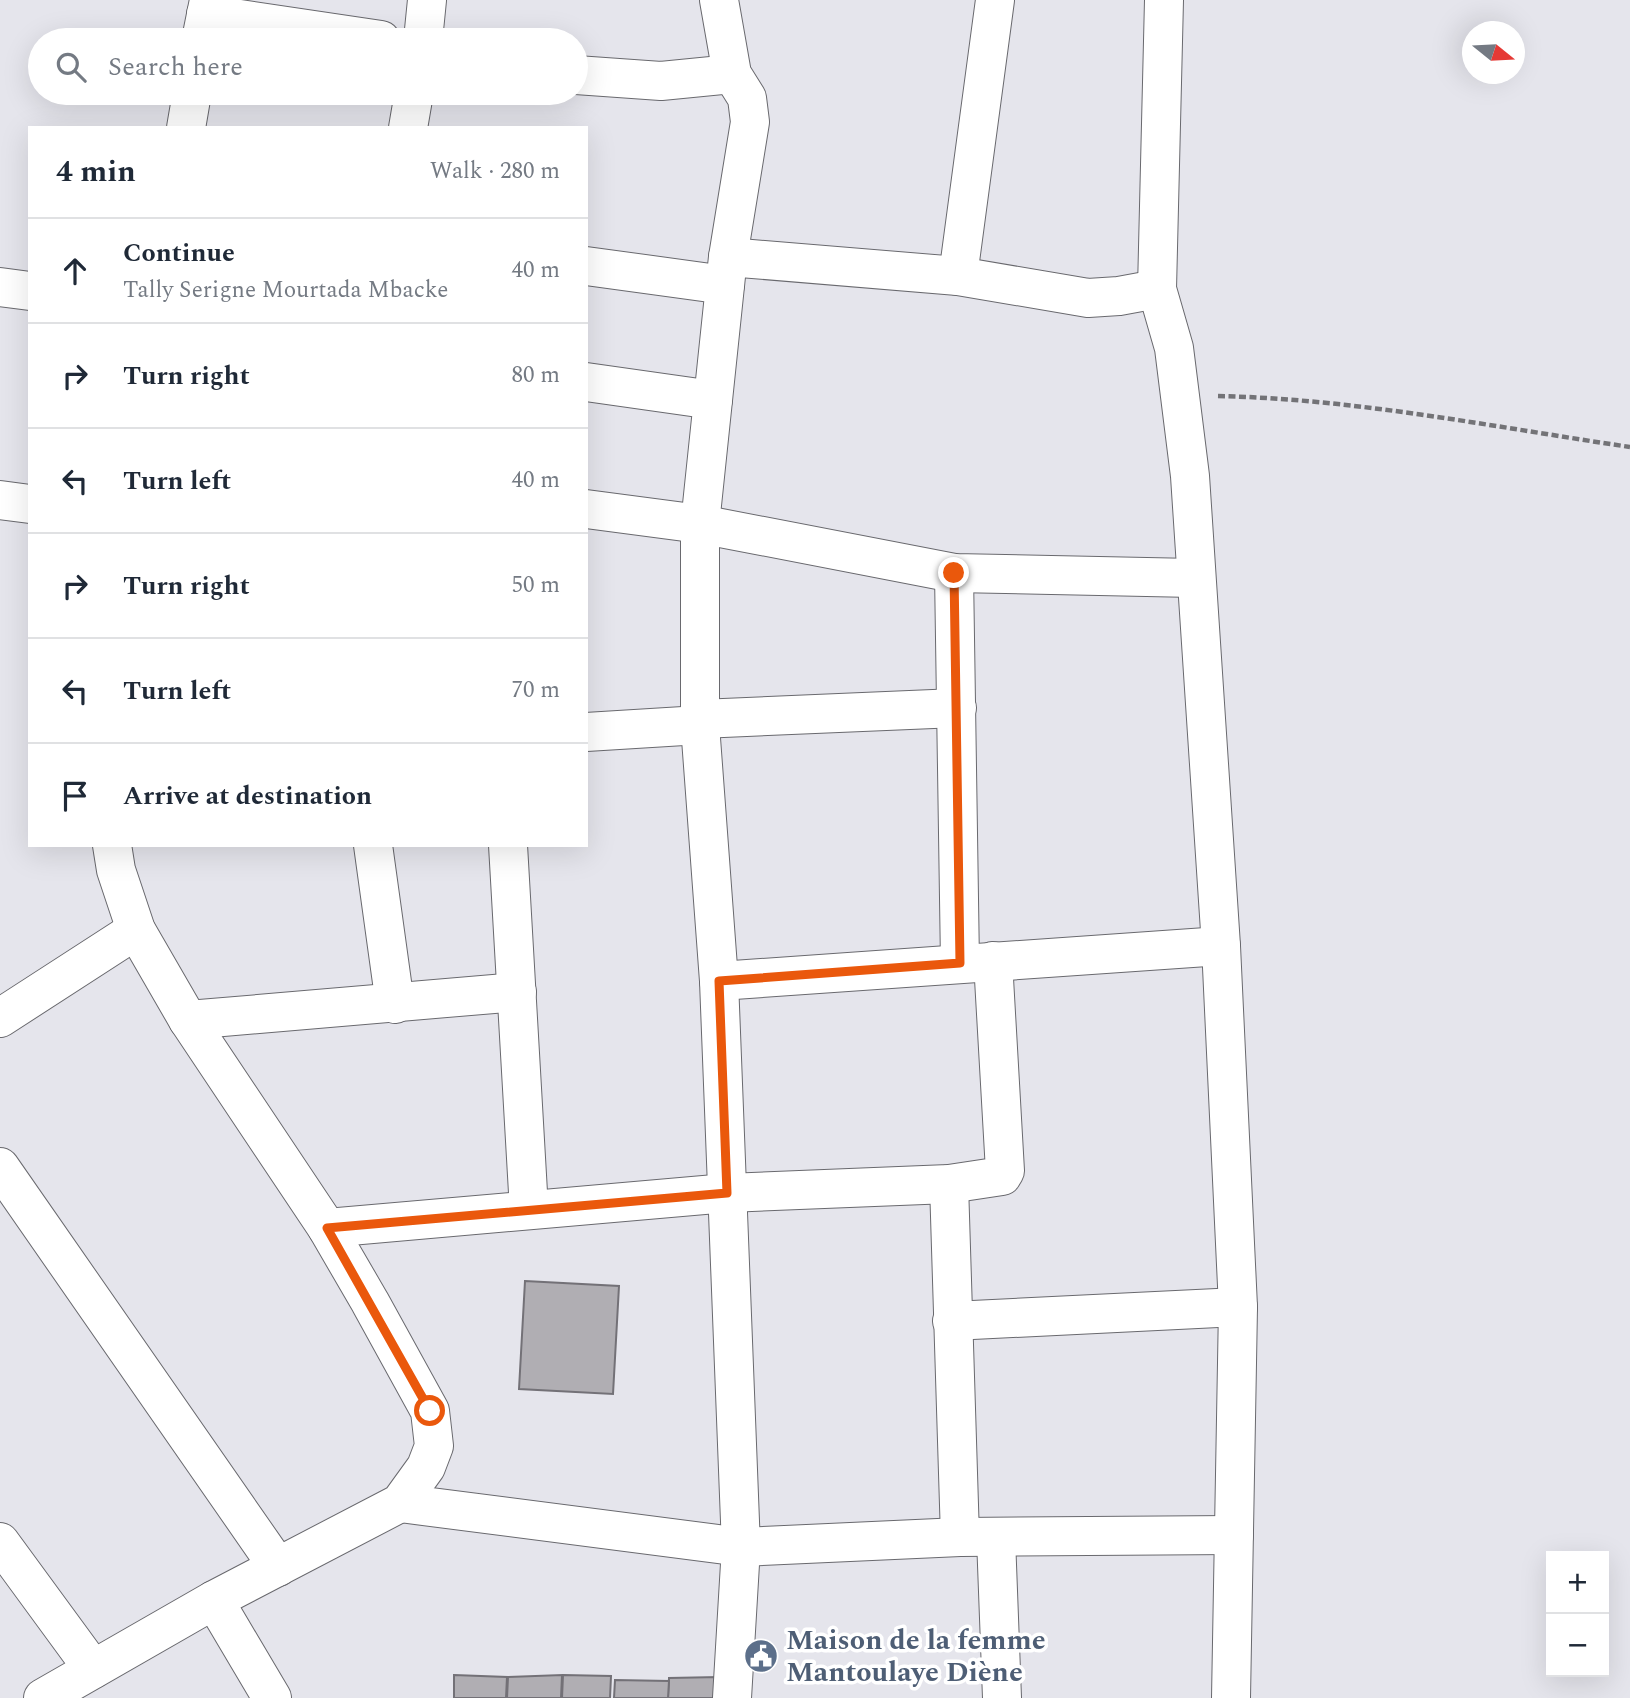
<!DOCTYPE html>
<meta charset="utf-8">
<style>
body{margin:0;font-family:Spectral,serif;background:#f6f6f7;color:#1f2937}
.controls{position:absolute;right:21px;bottom:21px;display:grid;overflow:hidden;border-radius:0px;box-shadow:0 7px 28px #0002}
.controls button{width:63px;height:63px;display:grid;place-items:center;padding:0;border:0;border-bottom:2px solid #e0e1e3;background:#fff;color:#1f2937;font:35px sans-serif}
.compass{position:absolute;left:1462px;top:21px;width:63px;height:63px;border-radius:50%;background:#fff;box-shadow:0 7px 28px #0002;rotate:108deg}
.stop{position:absolute;width:21px;height:21px;margin:-16px;border:5px solid #ea580c;border-radius:50%;background:#fff}
.stop.end{background:#ea580c;border-color:#fff;box-shadow:0 2px 7px #0008}
.list{margin:0;padding:0;list-style:none}
h2{display:flex;justify-content:space-between;align-items:center;height:91px;margin:0;padding:0 28px;font-size:30px}
h2 small{font-size:23px;font-weight:400;color:#747a83}
.list li{display:grid;grid-template-columns:46px 1fr auto;gap:21px;align-items:center;box-sizing:border-box;height:105px;padding:0 28px;border-top:2px solid #e0e1e3}
.list b{display:block;font-size:26px;white-space:nowrap}
.list p{margin:0;font-size:23px;white-space:nowrap;color:#747a83}
.list em{font-size:23px;font-style:normal;color:#747a83}
.icon{flex:none;width:38px;height:38px;fill:none;stroke:currentColor;stroke-width:2;stroke-linecap:round;stroke-linejoin:round}
.map{position:relative;flex:none;width:1630px;height:1698px;overflow:hidden}
.search{position:absolute;background:#fff;box-shadow:0 7px 28px #0002;left:28px;top:28px;width:560px;height:77px;display:flex;align-items:center;gap:18px;box-sizing:border-box;padding:0 24px;border-radius:38px;color:#747a83;font-size:26px}
.panel{position:absolute;background:#fff;box-shadow:0 7px 28px #0002;left:28px;top:126px;width:560px;height:721px;border-radius:0px}
.map>svg:first-child{display:block}
.building{fill:#b0aeb3;stroke:#737177;stroke-width:2}
.lines{fill:none;stroke-linecap:round;stroke-linejoin:round}
.street-casing{stroke:#69696e;stroke-width:40}
.secondary-casing{stroke:#69696e;stroke-width:40}
.path{stroke:#737377;stroke-width:4.5;stroke-dasharray:7 3.5;stroke-linecap:butt}
.street{stroke:#fff;stroke-width:38}
.secondary{stroke:#fff;stroke-width:38}
.route{stroke:#ea580c;stroke-width:9}
.labels{text-anchor:middle;dominant-baseline:central;stroke-width:7;stroke-linejoin:round;paint-order:stroke}
.service-label{font-size:28px;font-weight:bold;fill:#4e5e75;stroke:#fff;text-anchor:start}
</style>
<div class="map">
<svg width="1630" height="1698" viewBox="0 0 1630 1698">
<rect width="100%" height="100%" fill="#e5e5ec"/>
<g class="building">
<path d="M 525,1281 L 619,1286 L 613,1394 L 519,1389 Z"/>
<path d="M 454,1675 L 507,1677 L 506,1698 L 454,1698 Z"/>
<path d="M 562,1675 L 561,1698 L 507,1698 L 508,1677 Z"/>
<path d="M 563,1675 L 611,1676 L 610,1698 L 562,1698 Z"/>
<path d="M 719,1677 L 719,1698 L 668,1698 L 669,1678 Z"/>
<path d="M 615,1680 L 669,1681 L 668,1698 L 614,1698 Z"/>
</g>
<g class="lines">
<g class="street-casing">
<g id="street">
<path d="M 719,0 L 732,74 L 747,98 L 750,122 L 728,257 L 700,524 L 700,725 L 719,981 L 741,1547 L 732,1698"/>
<path d="M 1164,0 L 1157,289 L 1174,348 L 1190,476 L 1221,946 L 1238,1307 L 1231,1698"/>
<path d="M 206,14 L 381,40"/>
<path d="M 423,40 L 427,0"/>
<path d="M 576,75 L 661,81 L 732,74"/>
<path d="M 408,128 L 414,93"/>
<path d="M 728,257 L 958,276 L 1088,298 L 1119,296 L 1157,289"/>
<path d="M 586,266 L 725,285"/>
<path d="M 958,276 L 995,0"/>
<path d="M 0,287 L 30,291"/>
<path d="M 586,382 L 713,400"/>
<path d="M 0,500 L 30,504"/>
<path d="M 586,509 L 700,524 L 954,573 L 1194,578"/>
<path d="M 954,573 L 960,963"/>
<path d="M 700,719 L 957,708"/>
<path d="M 586,732 L 700,725"/>
<path d="M 373,845 L 395,1004"/>
<path d="M 508,845 L 529,1210"/>
<path d="M 719,981 L 1221,946"/>
<path d="M 0,1018 L 136,930"/>
<path d="M 188,1020 L 517,992"/>
<path d="M 0,1167 L 278,1567"/>
<path d="M 949,1184 L 960,1537"/>
<path d="M 327,1228 L 727,1193 L 949,1184 L 1002,1176 L 1005,1171 L 993,961"/>
<path d="M 952,1321 L 1238,1307"/>
<path d="M 400,1503 L 741,1547 L 960,1537 L 1234,1535"/>
<path d="M 996,1538 L 1002,1698"/>
<path d="M 0,1542 L 93,1669"/>
<path d="M 214,1600 L 272,1698"/>
</g>
</g>
<g class="secondary-casing">
<g id="secondary">
<path d="M 201,40 L 209,0"/>
<path d="M 186,128 L 192,93"/>
<path d="M 43,1698 L 214,1600 L 400,1503 L 426,1467 L 434,1446 L 430,1411 L 370,1302 L 327,1228 L 188,1020 L 136,930 L 116,870 L 112,845"/>
</g>
</g>
<path class="path" d="M 1218,396 C 1356,399 1494,427 1630,447"/>
<use href="#street" class="street"/>
<use href="#secondary" class="secondary"/>
</g>
<g class="lines">
<path class="route" d="M 430,1411 L 327,1228 L 727,1193 L 719,981 L 960,963 L 954,573"/>
</g>
<defs>
<g id="civic-disc" transform="scale(1.75)"><circle r="9.5" fill="#5c6f8a" stroke="#fff"/><path d="M-.6-6.5H3V-4.5H.6V-3L4-1V1h2V6H-6V1h2V-1L-.6-3ZM-1.2 2.5V6h2.4V2.5Z" fill="#fff"/></g>
</defs>
<g fill-rule="evenodd">
<use href="#civic-disc" x="761" y="1656"/>
</g>
<g class="labels">
<g class="service-label">
<text x="786" y="1640">Maison de la femme<tspan x="786" dy="32">Mantoulaye Diène</tspan></text>
</g>
</g>
</svg>
<div class="controls">
<button>+</button>
<button>−</button>
</div>
<svg class="compass" viewBox="-18 -18 36 36"><path d="M0-13l5 13h-10z" fill="#e53935"/><path d="M0 13l5-13h-10z" fill="#747a83"/></svg>
<div class="stop" style="left:430px;top:1411px"></div>
<div class="stop end" style="left:954px;top:573px"></div>
<div class="search"><svg class="icon" aria-label="search" viewBox="0 0 24 24"><circle cx="10" cy="10" r="6"/><path d="M15 15l6 6"/></svg>Search here</div>
<section class="panel">
<h2>4 min<small>Walk · 280 m</small></h2>
<ul class="list">
<li><svg class="icon" aria-label="ahead" viewBox="0 0 24 24"><path d="M12 20V5M6 11l6-6 6 6"/></svg><div><b>Continue</b><p>Tally Serigne Mourtada Mbacke</p></div><em>40 m</em></li>
<li><svg class="icon" aria-label="right" viewBox="0 0 24 24"><path d="M7 20v-9h11M14 6l5 5-5 5"/></svg><div><b>Turn right</b></div><em>80 m</em></li>
<li><svg class="icon" aria-label="left" viewBox="0 0 24 24"><path d="M17 20v-9H6M10 6l-5 5 5 5"/></svg><div><b>Turn left</b></div><em>40 m</em></li>
<li><svg class="icon" aria-label="right" viewBox="0 0 24 24"><path d="M7 20v-9h11M14 6l5 5-5 5"/></svg><div><b>Turn right</b></div><em>50 m</em></li>
<li><svg class="icon" aria-label="left" viewBox="0 0 24 24"><path d="M17 20v-9H6M10 6l-5 5 5 5"/></svg><div><b>Turn left</b></div><em>70 m</em></li>
<li><svg class="icon" aria-label="arrive" viewBox="0 0 24 24"><path d="M6 21V4h12l-3 4 3 4H6"/></svg><div><b>Arrive at destination</b></div></li>
</ul>
</section>
</div>
